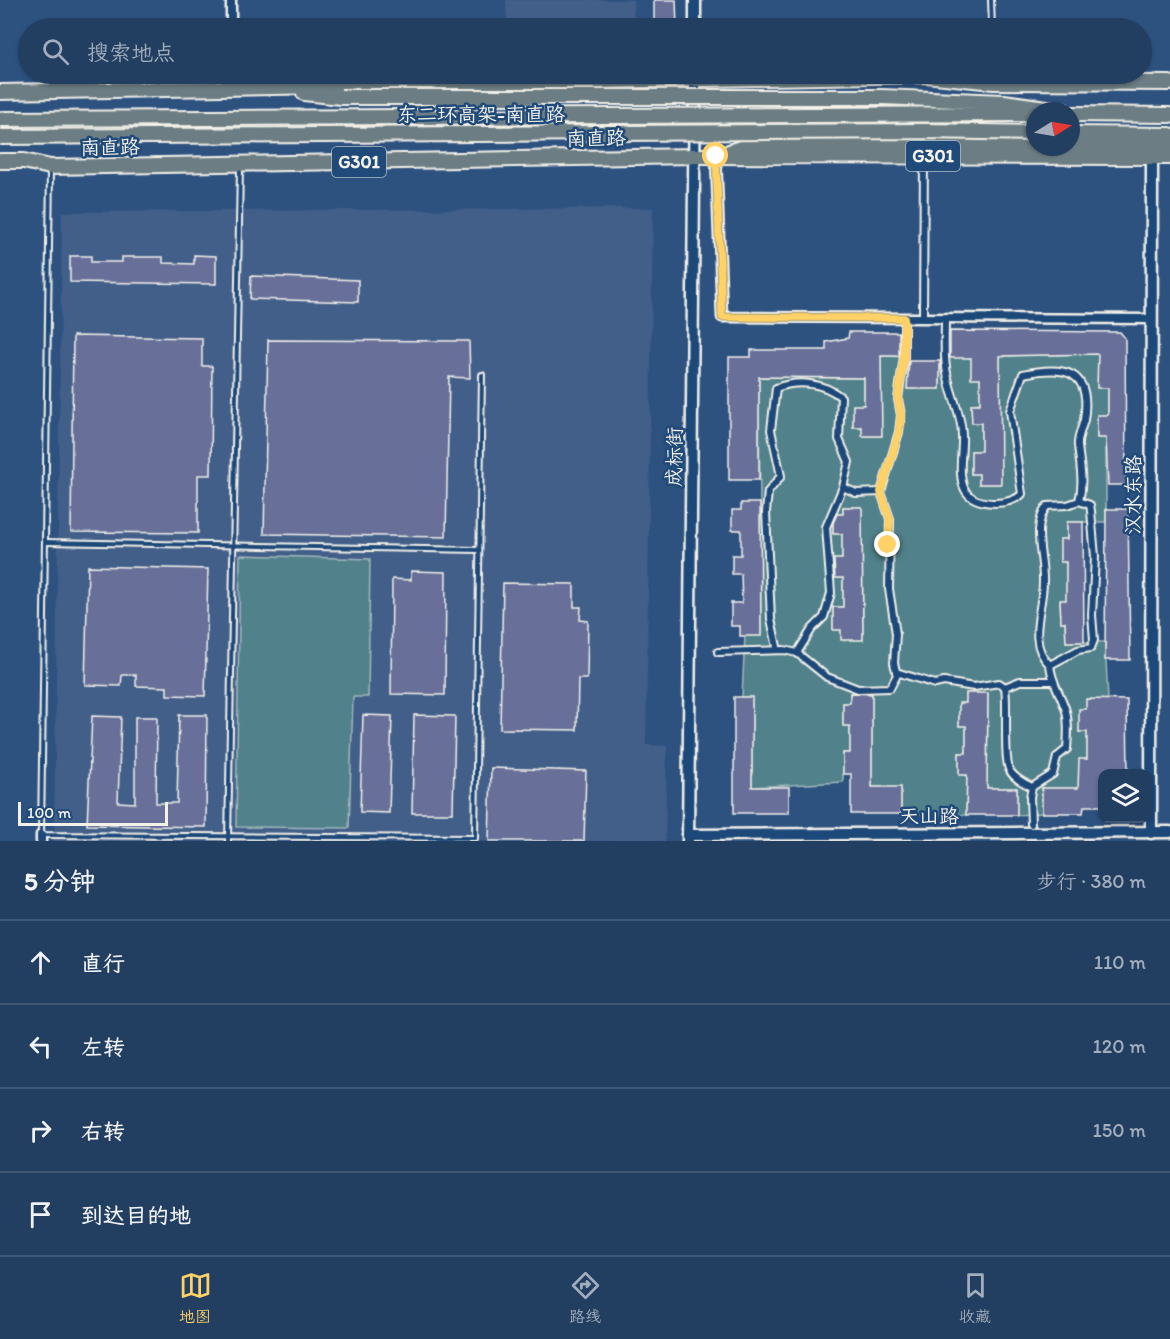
<!DOCTYPE html>
<html lang="zh">
<meta charset="utf-8">
<style>
body{margin:0;font-family:Itim,"LXGW WenKai TC",sans-serif;background:#2e4969;color:#f1f3f6}
.controls{position:absolute;right:18px;bottom:18px;display:grid;overflow:hidden;border-radius:12px;box-shadow:0 2px 4px #0004}
.controls button{width:54px;height:54px;display:grid;place-items:center;padding:0;border:0;border-bottom:2px solid #3f5775;background:#223e60;color:#f1f3f6;font:30px sans-serif}
.compass{position:absolute;left:1026px;top:102px;width:54px;height:54px;border-radius:50%;background:#223e60;box-shadow:0 2px 4px #0004;rotate:79deg}
.scale{position:absolute;left:18px;bottom:15px;width:150px;box-sizing:border-box;padding-left:6px;border:3px solid #f4f1e8;border-top:0;font-size:16px;line-height:21px;white-space:nowrap;color:#f4f1e8;-webkit-text-stroke:4px #1f4a7a;paint-order:stroke}
.stop{position:absolute;width:18px;height:18px;margin:-14px;border:4px solid #ffd166;border-radius:50%;background:#fff}
.stop.end{background:#ffd166;border-color:#fff;box-shadow:0 2px 6px #0008}
.list{margin:0;padding:0;list-style:none}
h2{display:flex;justify-content:space-between;align-items:center;height:78px;margin:0;padding:0 24px;font-size:26px}
h2 small{font-size:20px;font-weight:400;color:#a2aebd}
.list li{display:grid;grid-template-columns:39px 1fr auto;gap:18px;align-items:center;box-sizing:border-box;height:84px;padding:0 24px;border-top:2px solid #3f5775}
.list b{display:block;font-size:22px;white-space:nowrap}
.list em{font-size:20px;font-style:normal;color:#a2aebd}
.icon{flex:none;width:33px;height:33px;fill:none;stroke:currentColor;stroke-width:2;stroke-linecap:round;stroke-linejoin:round}
.map{position:relative;flex:none;width:1170px;height:841px;overflow:hidden}
.search{position:absolute;background:#223e60;box-shadow:0 2px 4px #0004;left:18px;right:18px;top:18px;height:66px;display:flex;align-items:center;gap:15px;box-sizing:border-box;padding:0 21px;border-radius:33px;color:#a2aebd;font-size:22px}
.sheet{height:414px;background:#223e60}
nav{display:flex;justify-content:space-around;align-items:center;box-sizing:border-box;height:84px;border-top:2px solid #3f5775;background:#223e60;font-size:16px;color:#a2aebd}
nav a{display:grid;justify-items:center;gap:3px}
nav .on{color:#ffd166}
.map>svg:first-child{display:block}
.built{fill:#425e8a}
.green{fill:#51818b;stroke:#a2b9ba;stroke-width:1.5;fill-rule:evenodd}
.building{fill:#67709a;stroke:#f4f1e8;stroke-width:1.5}
.lines{fill:none;stroke-linecap:round;stroke-linejoin:round}
.service-casing{stroke:#f4f1e8;stroke-width:8}
.pedestrian-casing{stroke:#f4f1e8;stroke-width:10}
.minor-casing{stroke:#f4f1e8;stroke-width:13}
.tertiary-casing{stroke:#f4f1e8;stroke-width:15}
.trunk-casing{stroke:#f4f1e8;stroke-width:18}
.service{stroke:#1f4a7a;stroke-width:4}
.pedestrian{stroke:#1f4a7a;stroke-width:6}
.minor{stroke:#1f4a7a;stroke-width:8}
.tertiary{stroke:#1f4a7a;stroke-width:10}
.trunk{stroke:#6c7e84;stroke-width:14}
.trunk-bridge-casing{stroke:#f4f1e8;stroke-width:18;stroke-linecap:butt}
.trunk-bridge{stroke:#6c7e84;stroke-width:14}
.route{stroke:#ffd166;stroke-width:8}
.labels{text-anchor:middle;dominant-baseline:central;stroke-width:5;stroke-linejoin:round;paint-order:stroke}
.shield{fill:#1f4a7a;stroke:#b4bfc7;stroke-width:1.5}
.shield-label{font-size:18px;font-weight:bold;fill:#f4f1e8}
.street-label{font-size:20px;fill:#f4f1e8;stroke:#1f4a7a}
</style>
<div class="map">
<svg width="1170" height="841" viewBox="0 0 1170 841">
<rect width="100%" height="100%" fill="#2d5280"/>
<filter id="ink" filterUnits="userSpaceOnUse"><feTurbulence type="fractalNoise" baseFrequency=".0167" numOctaves="2"/><feDisplacementMap in="SourceGraphic" scale="12" xChannelSelector="R" yChannelSelector="G"/><feConvolveMatrix kernelMatrix="1 2 1 2 8 2 1 2 1" color-interpolation-filters="sRGB"/></filter>
<g filter="url(#ink)">
<g class="built">
<path d="M 506,0 L 633,0 L 634,28 L 507,28 Z"/>
<path d="M 653,208 L 646,745 L 667,746 L 665,841 L 54,841 L 62,212 Z"/>
</g>
<g class="green">
<path d="M 1098,354 L 1108,388 L 1108,415 L 1097,416 L 1097,437 L 1106,438 L 1106,522 L 1067,522 L 1067,539 L 1061,539 L 1060,562 L 1066,562 L 1067,600 L 1060,601 L 1061,622 L 1065,622 L 1066,642 L 1105,642 L 1108,700 L 1086,709 L 1079,732 L 1087,732 L 1087,759 L 1078,788 L 1042,788 L 1042,813 L 1017,815 L 1017,788 L 987,788 L 988,694 L 966,693 L 966,703 L 959,704 L 959,726 L 966,726 L 966,753 L 959,753 L 959,774 L 967,775 L 966,815 L 901,814 L 901,788 L 872,787 L 872,693 L 850,693 L 850,703 L 843,703 L 843,725 L 850,726 L 850,753 L 843,753 L 843,782 L 752,787 L 752,698 L 742,697 L 745,636 L 761,635 L 759,377 L 864,378 L 864,405 L 853,406 L 853,427 L 862,427 L 863,436 L 881,436 L 881,356 L 908,357 L 908,389 L 940,389 L 941,355 L 971,358 L 980,378 L 980,403 L 971,404 L 972,422 L 981,423 L 981,451 L 971,451 L 971,474 L 979,474 L 979,484 L 1000,484 L 1000,356 ZM 843,507 L 862,507 L 863,639 L 841,630 L 833,629 L 833,607 L 843,607 L 843,578 L 834,578 L 834,560 L 842,559 L 842,534 L 833,533 L 833,514 L 843,514 Z"/>
<path d="M 240,555 L 370,559 L 368,697 L 353,697 L 349,828 L 236,827 Z"/>
</g>
<g class="building">
<path d="M 654,0 L 676,0 L 677,28 L 654,28 Z"/>
<path d="M 194,255 L 216,256 L 216,284 L 70,282 L 70,256 L 91,256 L 91,262 L 122,262 L 122,257 L 163,257 L 163,263 L 194,264 Z"/>
<path d="M 251,276 L 358,280 L 358,302 L 250,299 Z"/>
<path d="M 950,331 L 1120,332 L 1125,338 L 1126,485 L 1108,485 L 1106,438 L 1097,438 L 1097,415 L 1108,415 L 1108,388 L 1097,388 L 1098,354 L 1000,356 L 1001,484 L 979,484 L 979,474 L 971,474 L 971,451 L 981,451 L 981,423 L 972,423 L 971,404 L 980,404 L 980,378 L 971,378 L 971,358 L 950,358 Z"/>
<path d="M 849,332 L 899,332 L 899,356 L 881,356 L 882,436 L 862,436 L 862,427 L 853,427 L 853,405 L 864,405 L 864,378 L 759,377 L 759,480 L 729,480 L 729,357 L 751,357 L 751,350 L 826,350 L 826,342 L 848,338 Z"/>
<path d="M 73,336 L 202,338 L 202,366 L 212,366 L 211,475 L 198,475 L 198,533 L 71,532 Z"/>
<path d="M 268,340 L 469,341 L 470,378 L 449,377 L 446,537 L 264,534 Z"/>
<path d="M 909,361 L 940,361 L 940,389 L 907,389 Z"/>
<path d="M 741,503 L 760,503 L 761,636 L 740,636 L 740,626 L 731,626 L 731,603 L 742,603 L 741,574 L 732,574 L 732,555 L 741,555 L 741,530 L 732,530 L 732,510 L 741,510 Z"/>
<path d="M 843,507 L 862,507 L 863,640 L 841,640 L 841,630 L 833,630 L 833,607 L 843,607 L 843,578 L 835,578 L 834,559 L 842,559 L 842,534 L 833,534 L 833,523 L 837,514 L 843,514 Z"/>
<path d="M 1106,509 L 1128,509 L 1130,660 L 1105,660 Z"/>
<path d="M 1067,522 L 1083,522 L 1084,642 L 1066,642 L 1065,622 L 1061,622 L 1060,600 L 1066,600 L 1066,562 L 1060,562 L 1060,539 L 1067,539 Z"/>
<path d="M 88,566 L 208,569 L 205,696 L 167,695 L 167,687 L 136,686 L 136,675 L 122,675 L 121,686 L 85,685 Z"/>
<path d="M 411,571 L 446,572 L 445,695 L 391,694 L 392,579 L 411,580 Z"/>
<path d="M 503,583 L 574,584 L 574,607 L 581,607 L 580,620 L 588,621 L 587,679 L 578,679 L 577,730 L 500,729 Z"/>
<path d="M 850,693 L 872,694 L 872,787 L 901,787 L 901,814 L 851,814 L 851,774 L 843,774 L 843,753 L 850,753 L 850,726 L 843,726 L 843,703 L 850,703 Z"/>
<path d="M 966,693 L 988,693 L 987,788 L 1017,788 L 1017,815 L 966,815 L 967,775 L 959,775 L 959,753 L 966,753 L 966,726 L 959,726 L 959,703 L 966,703 Z"/>
<path d="M 734,697 L 752,697 L 752,787 L 789,787 L 789,813 L 734,813 Z"/>
<path d="M 1086,699 L 1127,700 L 1128,774 L 1102,774 L 1102,806 L 1084,806 L 1083,813 L 1042,813 L 1042,788 L 1078,788 L 1079,759 L 1087,759 L 1087,732 L 1079,732 L 1079,709 L 1086,709 Z"/>
<path d="M 179,715 L 207,715 L 206,827 L 87,825 L 92,716 L 121,717 L 118,802 L 135,803 L 135,717 L 157,717 L 156,803 L 177,803 Z"/>
<path d="M 363,715 L 392,716 L 389,813 L 360,812 Z"/>
<path d="M 414,715 L 455,716 L 453,813 L 412,813 Z"/>
<path d="M 491,768 L 586,771 L 584,841 L 489,841 Z"/>
</g>
<g class="lines">
<g class="service-casing">
<g id="service">
<path d="M 991,0 L 992,28"/>
<path d="M 50,171 L 41,835 L 475,838 L 482,375"/>
<path d="M 45,542 L 479,550"/>
<path d="M 228,841 L 240,168"/>
</g>
</g>
<g class="pedestrian-casing">
<g id="pedestrian">
<path d="M 923,318 L 924,157"/>
<path d="M 945,318 C 945,340 943,361 949,382 C 953,400 962,416 962,435 C 963,451 957,475 965,490 C 974,507 1011,506 1022,494 L 1010,411 L 1023,374 C 1065,365 1092,370 1084,420 C 1082,428 1077,438 1078,446 C 1080,464 1084,483 1079,501 L 1067,505 L 1047,506 C 1031,527 1044,558 1043,582 C 1043,609 1026,643 1050,665 L 1078,650 L 1091,648 L 1094,640 L 1092,615 L 1095,557 L 1091,511 L 1090,505 L 1079,501"/>
<path d="M 843,487 L 856,493 L 881,492"/>
<path d="M 777,647 L 771,619 L 766,512 L 768,492 L 781,476 L 771,430 L 776,388 C 798,380 822,382 841,397 L 839,439 L 849,462 L 843,487 L 826,527 L 831,593 L 824,617 L 812,629 L 797,653"/>
<path d="M 718,652 L 784,650 L 797,653 L 827,677 L 858,689 L 890,688 L 897,675 L 894,663 L 896,634 L 889,589 L 890,519 L 881,492 L 899,432 L 901,415 L 898,399 L 904,356 L 904,318"/>
<path d="M 896,672 L 935,684 L 944,682 L 974,687 L 999,683 L 1005,687 C 1008,704 1003,761 1010,771 C 1015,779 1024,783 1032,787"/>
<path d="M 1005,687 L 1020,681 L 1052,681"/>
<path d="M 1031,824 L 1030,797 L 1032,787 L 1053,774 L 1057,757 L 1067,749 C 1068,736 1069,723 1066,711 C 1061,694 1052,684 1050,665"/>
</g>
</g>
<g class="minor-casing">
<g id="minor">
<path d="M 231,0 L 231,28"/>
<path d="M 232,74 L 232,87"/>
<path d="M 716,156 L 722,317 L 1151,319"/>
<path d="M 41,841 L 41,835"/>
</g>
</g>
<g class="tertiary-casing">
<g id="tertiary">
<path d="M 695,28 L 695,0"/>
<path d="M 1151,833 L 1152,157"/>
<path d="M 688,835 L 1170,832"/>
<path d="M 688,841 L 695,74"/>
</g>
</g>
<g class="trunk-casing">
<g id="trunk">
<path d="M 0,92 L 926,75 L 993,82 L 1170,83"/>
<path d="M 304,93 L 341,97"/>
<path d="M 1071,114 L 1170,115"/>
<path d="M 1071,134 L 1170,135"/>
<path d="M 1071,145 L 1170,146"/>
<path d="M 729,152 L 746,146 L 802,144 L 1035,145"/>
<path d="M 0,161 L 24,161 L 50,167 L 695,156 L 1170,157"/>
</g>
</g>
<use href="#service" class="service"/>
<use href="#pedestrian" class="pedestrian"/>
<use href="#minor" class="minor"/>
<use href="#tertiary" class="tertiary"/>
<use href="#trunk" class="trunk"/>
<g class="trunk-bridge-casing">
<g id="trunk-bridge">
<path d="M 341,97 L 882,97 L 1004,102 L 1068,111"/>
<path d="M 0,119 L 1035,114"/>
<path d="M 0,137 L 925,131 L 1035,133"/>
</g>
</g>
<use href="#trunk-bridge" class="trunk-bridge"/>
</g>
</g>
<g class="lines" filter="url(#ink)">
<path class="route" d="M 716,156 L 722,317 L 904,318 L 904,356 L 898,399 L 901,415 L 899,432 L 881,492 L 890,519 L 888,545"/>
</g>
<g class="labels">
<g class="shield">
<rect x="906" y="141" width="54" height="30" rx="4.5"/>
<rect x="332" y="147" width="54" height="30" rx="4.5"/>
</g>
<g class="shield-label">
<text x="933" y="156">G301</text>
<text x="359" y="162">G301</text>
</g>
<g class="street-label">
<text x="481" y="114">东二环高架-南直路</text>
<text transform="translate(596 138) rotate(-1)">南直路</text>
<text transform="translate(110 147) rotate(-1)">南直路</text>
<text transform="translate(674 457) rotate(-89)">成标街</text>
<text transform="translate(1133 495) rotate(-90)">汉水东路</text>
<text x="929" y="816">天山路</text>
</g>
</g>
</svg>
<div class="controls">
<button><svg class="icon" aria-label="layers" viewBox="0 0 24 24"><path d="M12 4l9 5-9 5-9-5zM3 14l9 5 9-5"/></svg></button>
</div>
<svg class="compass" viewBox="-18 -18 36 36"><path d="M0-13l5 13h-10z" fill="#e53935"/><path d="M0 13l5-13h-10z" fill="#a2aebd"/></svg>
<div class="scale">100 m</div>
<div class="stop" style="left:716px;top:156px"></div>
<div class="stop end" style="left:888px;top:545px"></div>
<div class="search"><svg class="icon" aria-label="search" viewBox="0 0 24 24"><circle cx="10" cy="10" r="6"/><path d="M15 15l6 6"/></svg>搜索地点</div>
</div>
<section class="sheet">
<h2>5 分钟<small>步行 · 380 m</small></h2>
<ul class="list">
<li><svg class="icon" aria-label="ahead" viewBox="0 0 24 24"><path d="M12 20V5M6 11l6-6 6 6"/></svg><div><b>直行</b></div><em>110 m</em></li>
<li><svg class="icon" aria-label="left" viewBox="0 0 24 24"><path d="M17 20v-9H6M10 6l-5 5 5 5"/></svg><div><b>左转</b></div><em>120 m</em></li>
<li><svg class="icon" aria-label="right" viewBox="0 0 24 24"><path d="M7 20v-9h11M14 6l5 5-5 5"/></svg><div><b>右转</b></div><em>150 m</em></li>
<li><svg class="icon" aria-label="arrive" viewBox="0 0 24 24"><path d="M6 21V4h12l-3 4 3 4H6"/></svg><div><b>到达目的地</b></div></li>
</ul>
</section>
<nav>
<a class="on"><svg class="icon" aria-label="map" viewBox="0 0 24 24"><path d="M3 6l6-2 6 2 6-2v14l-6 2-6-2-6 2zM9 4v14M15 6v14"/></svg>地图</a>
<a><svg class="icon" aria-label="directions" viewBox="0 0 24 24"><path d="M12 3l9 9-9 9-9-9zM9 14v-3h6M13 9l2 2-2 2"/></svg>路线</a>
<a><svg class="icon" aria-label="saved" viewBox="0 0 24 24"><path d="M7 4h10v16l-5-4-5 4z"/></svg>收藏</a>
</nav>
